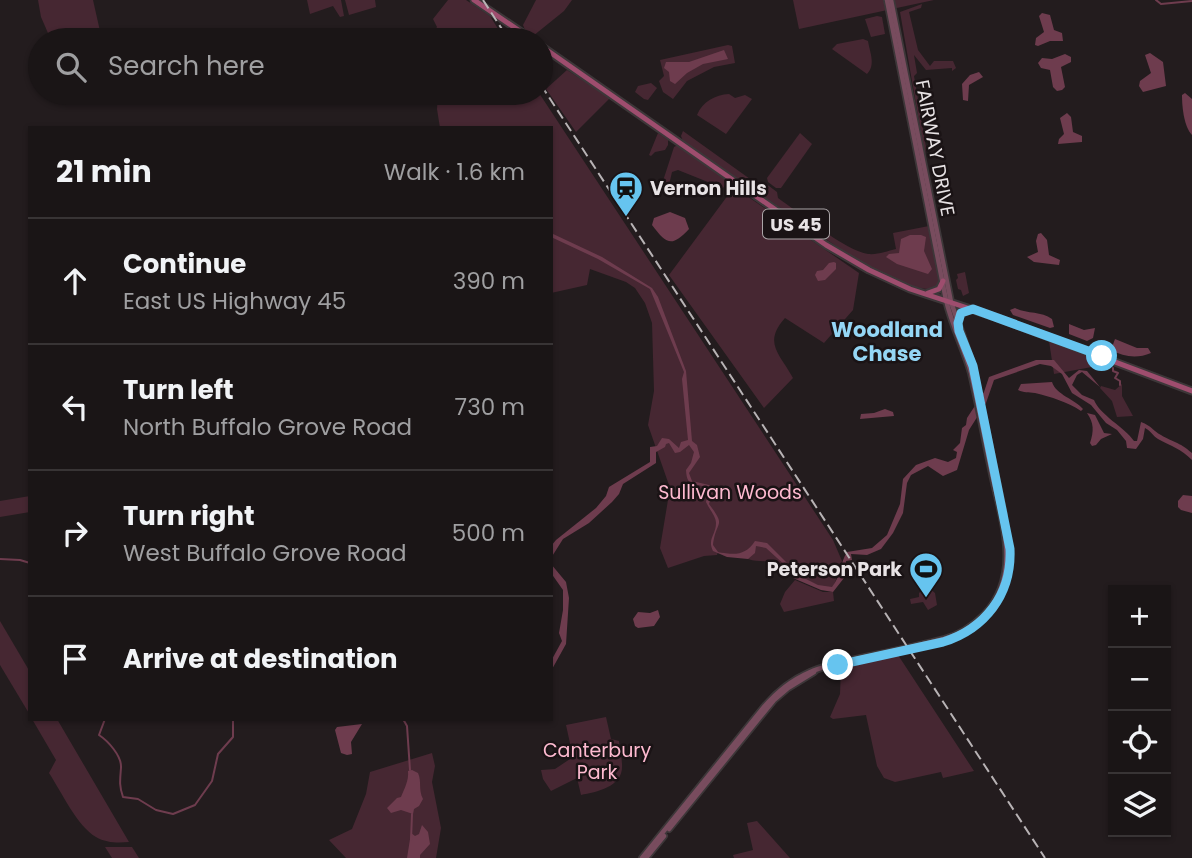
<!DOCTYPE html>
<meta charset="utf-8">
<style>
body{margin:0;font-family:Poppins,sans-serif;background:#272223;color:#f1f3f6}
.controls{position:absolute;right:21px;bottom:21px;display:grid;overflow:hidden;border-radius:0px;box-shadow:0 2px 5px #0004}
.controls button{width:63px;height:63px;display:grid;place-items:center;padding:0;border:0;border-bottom:2px solid #383435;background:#1a1516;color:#f1f3f6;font:35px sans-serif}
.stop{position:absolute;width:21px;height:21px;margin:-16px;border:5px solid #66c4ef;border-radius:50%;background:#fff}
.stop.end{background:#66c4ef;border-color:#fff;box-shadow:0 2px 7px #0008}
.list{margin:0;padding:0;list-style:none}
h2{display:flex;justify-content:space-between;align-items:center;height:91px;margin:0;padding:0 28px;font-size:30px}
h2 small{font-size:23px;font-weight:400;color:#9f9fa1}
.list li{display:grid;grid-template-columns:46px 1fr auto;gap:21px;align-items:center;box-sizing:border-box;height:126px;padding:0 28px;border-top:2px solid #383435}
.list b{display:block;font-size:26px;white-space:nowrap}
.list p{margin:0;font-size:23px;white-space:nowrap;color:#9f9fa1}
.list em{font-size:23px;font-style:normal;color:#9f9fa1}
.icon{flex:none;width:38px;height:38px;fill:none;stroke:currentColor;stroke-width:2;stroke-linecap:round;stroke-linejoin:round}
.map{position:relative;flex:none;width:1192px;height:858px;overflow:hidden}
.search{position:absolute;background:#1a1516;box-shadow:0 2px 5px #0004;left:28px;top:28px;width:525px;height:77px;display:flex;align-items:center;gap:18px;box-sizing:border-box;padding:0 24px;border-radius:38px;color:#9f9fa1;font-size:26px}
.panel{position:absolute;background:#1a1516;box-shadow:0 2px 5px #0004;left:28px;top:126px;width:525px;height:595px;border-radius:0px}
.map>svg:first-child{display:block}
.green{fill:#462732}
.water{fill:#6e3c4e}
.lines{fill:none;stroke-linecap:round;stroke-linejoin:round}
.stream{stroke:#6e3c4e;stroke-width:2}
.secondary-casing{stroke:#3d3739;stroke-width:8}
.primary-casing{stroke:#3d3739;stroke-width:9}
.secondary{stroke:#784c5e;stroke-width:4.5}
.primary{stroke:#9e4d6e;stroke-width:5}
.rail{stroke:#b8b3b5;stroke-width:2;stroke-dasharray:10 5;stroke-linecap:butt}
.route{stroke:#66c4ef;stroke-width:9}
.labels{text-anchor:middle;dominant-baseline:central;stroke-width:5;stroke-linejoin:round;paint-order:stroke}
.shield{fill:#1a1315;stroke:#aaa5a7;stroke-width:2}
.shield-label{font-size:18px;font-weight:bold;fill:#e8e3e5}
.street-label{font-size:19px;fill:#e8e3e5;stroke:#1a1315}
.poi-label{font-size:19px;font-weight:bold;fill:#e8e3e5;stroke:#1a1315;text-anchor:start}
.park-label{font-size:19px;fill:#febad0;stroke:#1a1315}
.neighbourhood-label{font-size:21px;font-weight:bold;fill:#94d6f5;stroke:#1a1315}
</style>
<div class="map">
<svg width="1192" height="858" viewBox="0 0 1192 858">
<rect width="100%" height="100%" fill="#231c1e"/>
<g class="green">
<path d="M 38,0 L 93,0 L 102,40 L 51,40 L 41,17 Z"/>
<path d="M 307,0 L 341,0 L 344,16 L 340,17 L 333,6 L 310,14 Z"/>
<path d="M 345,0 L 375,0 L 376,7 L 349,15 Z"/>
<path d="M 448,0 L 466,0 L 490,16 L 505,40 L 429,40 L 437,27 L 433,19 Z"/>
<path d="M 536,0 L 572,0 L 564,11 L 533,36 L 525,30 L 523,25 Z"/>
<path d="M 793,0 L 934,0 L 799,29 Z"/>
<path d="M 922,4 L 921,8 L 909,12 L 918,50 L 930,66 L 934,61 L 953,61 L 956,68 L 952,71 L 952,68 L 926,70 L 914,55 L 917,73 L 914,76 L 926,147 L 925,156 L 900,12 Z"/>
<path d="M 877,16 L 882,17 L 885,34 L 871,37 L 865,19 Z"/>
<path d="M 863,39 L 868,41 C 870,53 876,65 867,74 L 832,49 L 837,44 Z"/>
<path d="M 728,45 L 732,46 L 735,63 L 714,67 L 687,81 L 673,99 L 663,92 L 659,81 L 664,76 L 660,60 Z"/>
<path d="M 567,70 L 610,98 L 576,132 L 546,89 Z"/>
<path d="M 651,83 L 657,88 L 648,100 L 644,99 L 635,92 L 638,86 Z"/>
<path d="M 438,93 L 539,93 L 833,540 L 842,561 L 833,589 L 828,590 L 798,576 L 774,570 L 775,564 C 767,559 758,563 748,559 L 747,553 L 732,555 L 718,552 L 717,555 L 704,556 L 668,568 L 660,548 L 670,488 L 648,425 L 654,391 L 652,323 L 645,303 L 635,288 L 626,282 L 590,269 L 587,285 L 551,293 L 551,128 L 440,128 L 437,109 Z"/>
<path d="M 729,94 L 735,98 L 745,95 L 752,99 L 726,134 L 697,115 C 703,101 715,95 729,94 Z"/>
<path d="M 683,131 L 757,184 L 765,183 L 777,192 L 778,198 C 798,212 846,251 868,254 C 878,255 887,251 896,249 L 893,233 L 929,226 L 940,282 L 938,287 C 921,297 873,268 855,259 L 683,141 L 681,136 Z"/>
<path d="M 658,133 L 668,140 L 668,145 L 665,150 L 655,152 L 651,156 L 649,155 Z"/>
<path d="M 800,133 L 812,144 L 781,188 L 776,188 L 768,182 L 767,178 Z"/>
<path d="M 678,145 L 724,178 L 726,184 L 723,188 L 678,170 L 672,172 L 669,185 L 662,184 L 674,147 Z"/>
<path d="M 734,187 L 859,273 L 853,310 L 824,343 L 785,318 C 763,343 779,353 793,378 L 764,408 L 669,275 Z"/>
<path d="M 965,272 L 969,293 L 963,296 L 961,290 L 958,289 L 956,280 L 958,278 L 957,274 Z"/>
<path d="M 1049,341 L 1108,364 L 1054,374 Z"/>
<path d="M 1122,384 L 1122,396 L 1133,416 L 1117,417 L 1112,401 L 1100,388 L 1101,386 L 1115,390 Z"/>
<path d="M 30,496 L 30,512 L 0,517 L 0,501 Z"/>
<path d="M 795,580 L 823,592 L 833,592 L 834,601 L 784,612 L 780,604 L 785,592 Z"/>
<path d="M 924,588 L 929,588 L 935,593 L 937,605 L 928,610 L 923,602 L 911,604 L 910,599 L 919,597 L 919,593 Z"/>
<path d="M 0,621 L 30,672 L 30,715 L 0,665 Z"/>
<path d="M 898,655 L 974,771 L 943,778 L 941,772 L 895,782 L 884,778 L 877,766 L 866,715 L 833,719 L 830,717 L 840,694 L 841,667 Z"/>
<path d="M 606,717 L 611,739 L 619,741 C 619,749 622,756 622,764 C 624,787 597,792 581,795 L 577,778 L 551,791 L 543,779 L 541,770 L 555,769 L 573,757 L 566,725 Z"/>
<path d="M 32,719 L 57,719 L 129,842 C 118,843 106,843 96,837 C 77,826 61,791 49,773 L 56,760 Z"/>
<path d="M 432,753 L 435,766 L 432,782 L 441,828 L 436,858 L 346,858 L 329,840 L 352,829 L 366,794 L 370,772 Z"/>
<path d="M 757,821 L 790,858 L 734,858 L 733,855 L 753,850 L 747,823 Z"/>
<path d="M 105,847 L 132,847 L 139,858 L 112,858 Z"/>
</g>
<g class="water">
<path d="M 1042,13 L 1050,15 L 1054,30 L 1062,33 L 1063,41 L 1050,41 L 1038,46 L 1035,45 L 1036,38 L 1044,32 L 1039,16 Z"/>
<path d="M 724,50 L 728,59 L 703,64 L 687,73 L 675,84 L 670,81 L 669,72 L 664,68 L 666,62 L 689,62 Z"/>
<path d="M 1150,53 L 1163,62 L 1166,86 L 1143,92 L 1139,86 L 1140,81 L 1151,73 L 1145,55 Z"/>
<path d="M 1065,54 L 1071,57 L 1071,62 L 1061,67 L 1065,87 L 1062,90 L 1057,91 L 1053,87 L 1050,70 L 1041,68 L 1038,63 L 1042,58 L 1052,59 Z"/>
<path d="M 979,72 L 983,77 L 969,85 L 968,101 L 963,100 L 962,84 L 970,75 Z"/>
<path d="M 1185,93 L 1192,99 L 1192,135 C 1184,127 1182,107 1182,95 Z"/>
<path d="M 1067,113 L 1071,117 L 1073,132 L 1082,136 L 1082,142 L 1058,144 L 1059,139 L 1064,134 L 1060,118 Z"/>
<path d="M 670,212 L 685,218 L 689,229 C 672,247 667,245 652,225 L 654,218 Z"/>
<path d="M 551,233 L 602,257 L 652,288 L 658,297 L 686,371 L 692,441 L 697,445 L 700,457 L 689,473 L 692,481 L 709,485 L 713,489 L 709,504 C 727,528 716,519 713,545 L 718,552 C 735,555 745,556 755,541 L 767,543 L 800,576 L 818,585 L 832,587 C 841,576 840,563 847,552 L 872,548 L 887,535 L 900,504 L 903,479 L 916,465 L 935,458 L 948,462 L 956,458 L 957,452 L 953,450 L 960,443 L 962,428 L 966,425 L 967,418 L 984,392 L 989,377 L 1036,360 L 1054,360 L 1069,378 L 1079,370 L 1087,371 L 1100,387 L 1082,372 L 1077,375 L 1072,385 L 1082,395 L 1094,400 C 1100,415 1124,427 1134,441 L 1137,441 L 1141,422 C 1152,426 1153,431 1161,435 C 1174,443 1178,441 1192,453 L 1192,460 C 1181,449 1171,446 1158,439 C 1153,436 1151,431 1145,428 L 1143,439 L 1136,449 L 1127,448 L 1126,441 L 1117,430 L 1106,423 L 1091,405 L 1072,393 L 1062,374 L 1051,366 L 1040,364 L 994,380 L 986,403 L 969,430 L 957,470 L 943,476 L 928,466 L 911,475 L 907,483 L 903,513 L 893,533 L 881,549 L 867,555 L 851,554 L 852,560 L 846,561 L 844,578 L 833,592 L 821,590 L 793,578 L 787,567 L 766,548 L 756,546 L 755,553 L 748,559 L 727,557 L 713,551 C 707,539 716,535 716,523 C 716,516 709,509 706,502 L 709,489 C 696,481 687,490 686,470 L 691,463 L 694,452 L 689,445 L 680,452 L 675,453 L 669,443 L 666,444 L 665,447 L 656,452 L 656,463 L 623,484 L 619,494 L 612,502 L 589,523 L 563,539 L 551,558 L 551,546 L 556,540 L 596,508 L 606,496 L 609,487 L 650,462 L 650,447 L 657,446 L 662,438 L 669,439 L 679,448 L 681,442 L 688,440 L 682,379 L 684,372 L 650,289 L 598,259 L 551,237 Z"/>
<path d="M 1041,233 L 1047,240 L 1049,255 L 1060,260 L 1059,265 L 1034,262 L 1027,257 L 1038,252 L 1036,241 L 1038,234 Z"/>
<path d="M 910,235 L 921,235 L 926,237 L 924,251 L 932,269 L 928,274 L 897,264 L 886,257 L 889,254 L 899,253 L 901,239 Z"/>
<path d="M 834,262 L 836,263 L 836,269 L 825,280 L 818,281 L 815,275 L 817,271 L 823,270 L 829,263 Z"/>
<path d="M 1015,308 C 1027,314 1041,311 1052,319 L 1054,327 L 1050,328 L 1013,315 L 1010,310 Z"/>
<path d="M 1069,324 L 1084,330 L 1095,328 L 1093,338 L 1087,341 L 1069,334 Z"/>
<path d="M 1115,339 L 1137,348 L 1148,348 L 1151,353 C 1137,359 1124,357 1111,350 Z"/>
<path d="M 1052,382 C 1056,395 1075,399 1083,409 L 1081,411 C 1068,402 1051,397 1035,393 C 1028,392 1024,393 1018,390 L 1021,384 Z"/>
<path d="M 885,409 L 893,412 L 894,416 L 860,419 L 861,414 L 874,413 Z"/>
<path d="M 1087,413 L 1095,415 L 1104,433 L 1112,434 L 1101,439 L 1096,445 L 1092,446 L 1090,443 C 1094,431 1094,423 1087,413 Z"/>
<path d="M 1183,495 L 1192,496 L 1192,513 L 1181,510 L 1178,507 L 1178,501 Z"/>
<path d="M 551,564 L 566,582 L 569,598 L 566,644 L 551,671 L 551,661 L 562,641 L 559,633 L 563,610 L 563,590 L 551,573 Z"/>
<path d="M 658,610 L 660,617 L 654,626 L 638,628 L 635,626 L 633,619 L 638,612 L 650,613 Z"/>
<path d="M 362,724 L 351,742 L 352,754 L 347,755 L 341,753 L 335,730 L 337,727 Z"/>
<path d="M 412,770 L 418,773 C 422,782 418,789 423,799 L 419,806 L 414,809 L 413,814 L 401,810 L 391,813 L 387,808 L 397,798 L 401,797 C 404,789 409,781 408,771 Z"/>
<path d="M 422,825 L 428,832 L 430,844 L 420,855 L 420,858 L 407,858 L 411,833 L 415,836 L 419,834 Z"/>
</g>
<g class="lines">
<g class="stream">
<path d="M 1156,0 L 1161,4 L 1192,1"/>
<path d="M 1113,368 L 1113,371 L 1118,373 L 1115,378 L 1120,381 L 1120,385"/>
<path d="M 0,559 L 20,560 L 30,563"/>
<path d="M 30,579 L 30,587"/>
<path d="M 105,719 L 99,735 C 108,741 122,756 121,768 C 120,780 119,786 123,797 L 138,799 L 156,810 L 173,814 L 195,805 L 212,781 L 218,754 L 233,737 L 233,719"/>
<path d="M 403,719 L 407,726 L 410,770"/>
<path d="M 411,840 L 412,814"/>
</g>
<g class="secondary-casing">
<g id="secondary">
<path d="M 891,0 L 951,302 L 973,366 L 1004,515"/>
<path d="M 973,628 L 992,610 L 1000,598"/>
<path d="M 669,829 L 774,700 L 788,688 L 814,672"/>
<path d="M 642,858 L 764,707 C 796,669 828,665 875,655 C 898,650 921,645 944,639 C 960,635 973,626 985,614 C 1022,574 1002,521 992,474 C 985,441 979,407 971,373 C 964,348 952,326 946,300 L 887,0"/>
<path d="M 646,858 L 664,836"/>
</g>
</g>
<g class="primary-casing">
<g id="primary">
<path d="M 474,0 L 533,40"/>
<path d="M 541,46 L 826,245 L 869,270 L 910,289 L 998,318 L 1192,391"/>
<path d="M 928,293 L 939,289 L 943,281"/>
<path d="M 959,331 L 958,323 L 961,313 L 973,309"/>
</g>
</g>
<use href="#secondary" class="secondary"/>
<use href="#primary" class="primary"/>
<g class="rail">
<path d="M 483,0 L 509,40"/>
<path d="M 541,85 L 1045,858"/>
</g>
</g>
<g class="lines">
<path class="route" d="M 838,665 L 943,642 C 985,629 1012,594 1010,549 L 973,366 L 959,331 L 958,323 L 961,313 L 973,309 L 1102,356"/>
</g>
<defs>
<g id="station-pin" transform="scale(1.75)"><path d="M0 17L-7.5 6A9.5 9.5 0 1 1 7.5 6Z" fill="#66c4ef" stroke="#1a1315"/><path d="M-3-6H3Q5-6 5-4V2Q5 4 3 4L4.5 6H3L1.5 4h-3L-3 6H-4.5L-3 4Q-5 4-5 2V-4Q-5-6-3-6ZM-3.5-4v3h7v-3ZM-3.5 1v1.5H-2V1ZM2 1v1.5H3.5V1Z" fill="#111"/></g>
<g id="stadium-pin" transform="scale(1.75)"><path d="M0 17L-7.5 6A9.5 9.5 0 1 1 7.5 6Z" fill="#66c4ef" stroke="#1a1315"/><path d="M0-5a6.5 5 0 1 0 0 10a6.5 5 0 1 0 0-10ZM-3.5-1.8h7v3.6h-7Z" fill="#111"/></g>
</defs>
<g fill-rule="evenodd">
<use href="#station-pin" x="626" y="188"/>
<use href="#stadium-pin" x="926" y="569"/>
</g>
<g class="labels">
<rect class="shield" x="763" y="209.5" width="66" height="29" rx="5"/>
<g class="shield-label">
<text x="796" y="224">US 45</text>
</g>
<g class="street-label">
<text transform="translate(935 148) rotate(79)">FAIRWAY DRIVE</text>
</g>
<g class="poi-label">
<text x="650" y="188">Vernon Hills</text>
<text x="902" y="569" text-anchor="end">Peterson Park</text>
</g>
<g class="park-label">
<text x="730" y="492">Sullivan Woods</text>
<text x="597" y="750">Canterbury<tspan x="597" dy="22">Park</tspan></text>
</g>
<g class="neighbourhood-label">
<text x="887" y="329">Woodland<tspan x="887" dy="24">Chase</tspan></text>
</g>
</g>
</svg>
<div class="controls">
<button>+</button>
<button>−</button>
<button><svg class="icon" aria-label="locate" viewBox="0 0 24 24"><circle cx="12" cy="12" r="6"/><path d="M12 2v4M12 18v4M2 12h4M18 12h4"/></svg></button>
<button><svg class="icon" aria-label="layers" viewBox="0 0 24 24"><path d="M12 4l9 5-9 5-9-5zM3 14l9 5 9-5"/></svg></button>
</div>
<div class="stop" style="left:1102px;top:356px"></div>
<div class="stop end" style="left:838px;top:665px"></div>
<div class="search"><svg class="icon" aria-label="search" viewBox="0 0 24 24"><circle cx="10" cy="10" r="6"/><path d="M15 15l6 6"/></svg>Search here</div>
<section class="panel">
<h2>21 min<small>Walk · 1.6 km</small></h2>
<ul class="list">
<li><svg class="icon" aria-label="ahead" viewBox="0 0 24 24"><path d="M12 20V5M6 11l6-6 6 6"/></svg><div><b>Continue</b><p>East US Highway 45</p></div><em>390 m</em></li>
<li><svg class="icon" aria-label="left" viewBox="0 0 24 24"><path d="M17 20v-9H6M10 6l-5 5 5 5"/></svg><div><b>Turn left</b><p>North Buffalo Grove Road</p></div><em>730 m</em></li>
<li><svg class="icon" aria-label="right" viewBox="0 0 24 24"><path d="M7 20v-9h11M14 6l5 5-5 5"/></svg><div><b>Turn right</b><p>West Buffalo Grove Road</p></div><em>500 m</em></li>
<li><svg class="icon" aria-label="arrive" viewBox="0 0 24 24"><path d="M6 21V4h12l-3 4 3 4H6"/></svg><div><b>Arrive at destination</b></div></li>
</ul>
</section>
</div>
